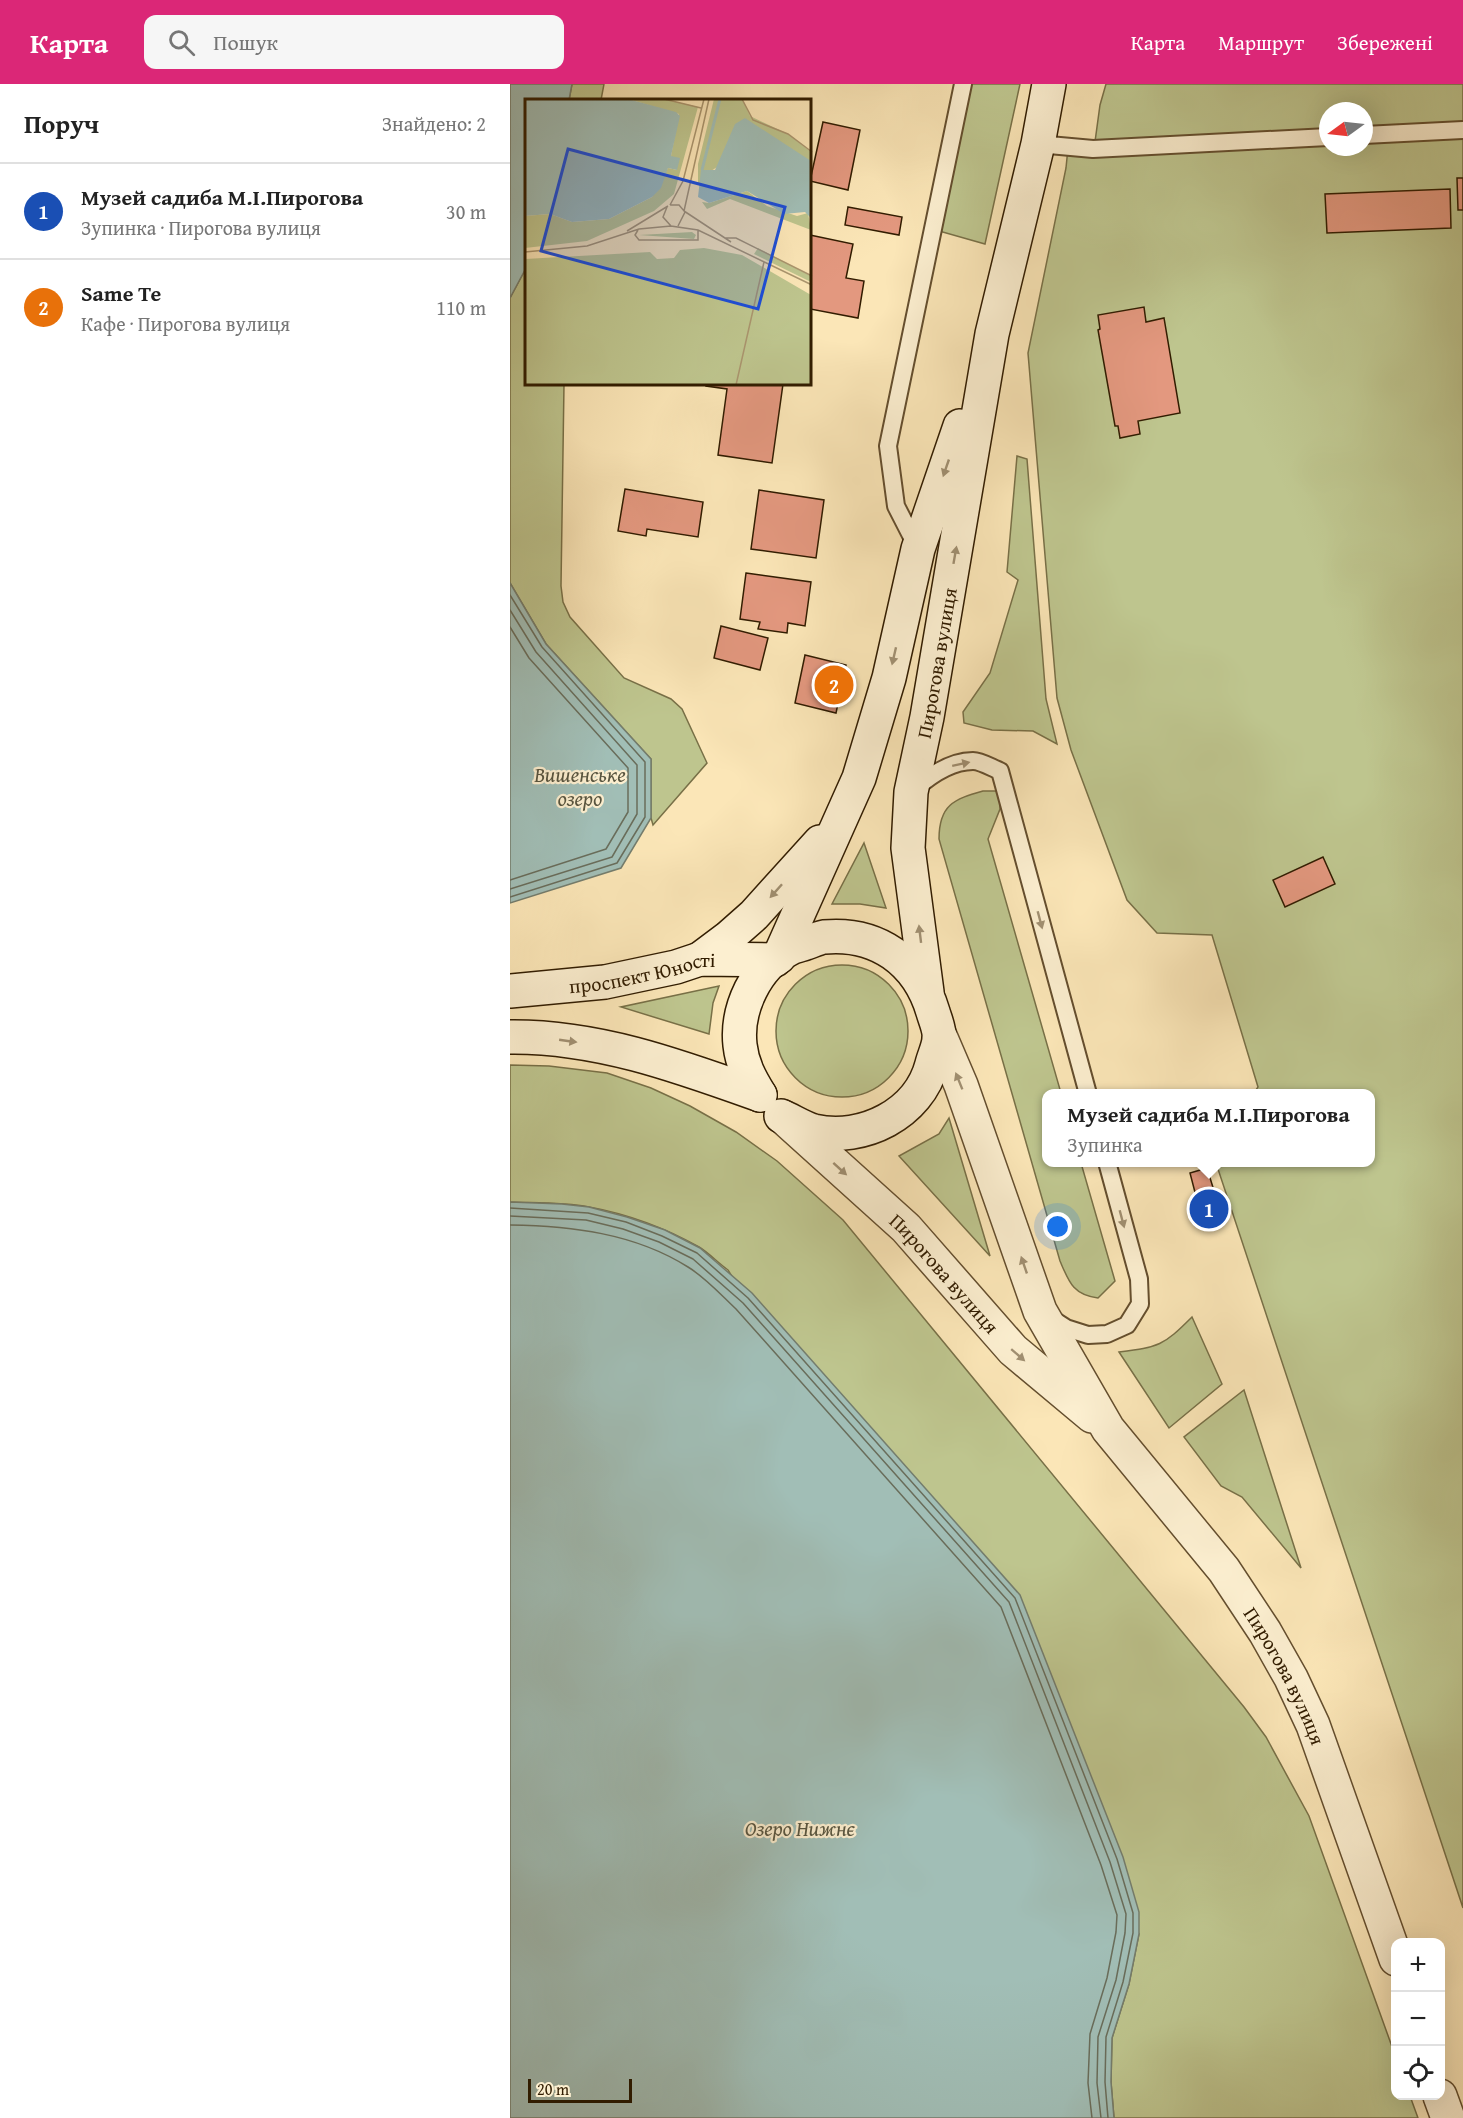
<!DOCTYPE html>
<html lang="uk">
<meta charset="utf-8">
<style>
body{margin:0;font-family:"Gentium Book Plus",serif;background:#f6f6f6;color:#222}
.controls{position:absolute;right:18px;bottom:18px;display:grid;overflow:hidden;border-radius:12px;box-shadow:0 6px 24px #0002}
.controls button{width:54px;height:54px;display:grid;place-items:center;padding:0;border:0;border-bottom:2px solid #e0e0e0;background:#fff;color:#222;font:30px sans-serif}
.compass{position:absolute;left:809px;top:18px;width:54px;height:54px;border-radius:50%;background:#fff;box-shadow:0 6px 24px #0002;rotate:255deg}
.scale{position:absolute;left:18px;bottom:15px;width:104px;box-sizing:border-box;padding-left:6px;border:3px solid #311c00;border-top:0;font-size:16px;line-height:21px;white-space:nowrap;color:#311c00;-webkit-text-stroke:4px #fcefd0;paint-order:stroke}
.you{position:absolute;left:548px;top:1143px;width:21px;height:21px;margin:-15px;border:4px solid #fff;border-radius:50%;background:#1a73e8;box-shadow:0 0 0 9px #1a73e833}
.badge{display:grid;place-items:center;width:39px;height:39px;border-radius:50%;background:#db2777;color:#fff;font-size:20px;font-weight:700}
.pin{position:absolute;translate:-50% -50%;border:3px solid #fff;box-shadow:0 2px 6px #0006}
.popup{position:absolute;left:532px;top:1005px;width:333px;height:78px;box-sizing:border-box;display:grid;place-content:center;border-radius:12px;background:#fff;filter:drop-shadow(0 2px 4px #0005);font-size:20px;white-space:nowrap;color:#767676}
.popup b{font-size:22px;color:#222}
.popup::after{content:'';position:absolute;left:50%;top:100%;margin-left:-12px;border:12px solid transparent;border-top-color:#fff}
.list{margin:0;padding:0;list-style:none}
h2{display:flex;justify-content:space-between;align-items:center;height:78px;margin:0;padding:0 24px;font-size:26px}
h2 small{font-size:20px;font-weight:400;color:#767676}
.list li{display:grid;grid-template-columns:39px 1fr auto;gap:18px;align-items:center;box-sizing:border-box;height:96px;padding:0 24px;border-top:2px solid #e0e0e0}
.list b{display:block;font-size:22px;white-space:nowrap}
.list p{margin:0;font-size:20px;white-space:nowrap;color:#767676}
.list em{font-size:20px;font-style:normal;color:#767676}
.icon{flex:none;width:33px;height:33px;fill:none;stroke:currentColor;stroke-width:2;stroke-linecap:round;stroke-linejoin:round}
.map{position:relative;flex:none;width:953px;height:2034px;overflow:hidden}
header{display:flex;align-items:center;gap:36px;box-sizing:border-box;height:84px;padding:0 30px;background:#db2777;color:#fff}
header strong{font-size:28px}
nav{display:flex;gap:33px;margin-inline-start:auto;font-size:21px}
.search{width:420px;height:54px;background:#f6f6f6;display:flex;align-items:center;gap:15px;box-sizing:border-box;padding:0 21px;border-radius:12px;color:#767676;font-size:22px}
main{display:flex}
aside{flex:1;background:#fff}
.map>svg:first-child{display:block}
.green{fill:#bec58e;stroke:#787047;stroke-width:1.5;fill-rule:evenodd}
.water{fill:#a1beb6;stroke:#747d6d;stroke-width:1.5}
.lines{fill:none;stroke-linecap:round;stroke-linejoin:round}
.shore{stroke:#696d5b;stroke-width:1.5}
.building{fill:#e3987f;stroke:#311c00;stroke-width:1.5}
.service-casing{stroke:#644e2e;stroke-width:20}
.tertiary-casing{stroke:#644e2e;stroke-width:36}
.secondary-casing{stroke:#311c00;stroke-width:36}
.service{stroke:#fcefd0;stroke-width:16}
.tertiary{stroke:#fcefd0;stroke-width:33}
.secondary{stroke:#fcefd0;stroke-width:33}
.oneway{fill:#a19072}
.labels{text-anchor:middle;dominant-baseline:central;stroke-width:4.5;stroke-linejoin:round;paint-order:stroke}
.street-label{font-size:20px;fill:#311c00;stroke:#fcefd0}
.water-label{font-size:21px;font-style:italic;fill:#585540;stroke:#fcefd0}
.inset-river{fill:none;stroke:#a1beb6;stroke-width:3}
.inset-road{fill:none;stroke:#aa956e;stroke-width:1.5}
.view{fill:#1d4ed8;fill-opacity:0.15;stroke:#1d4ed8;stroke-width:3}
.inset-edge{fill:none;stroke:#311c00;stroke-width:3}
</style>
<header>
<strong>Карта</strong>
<div class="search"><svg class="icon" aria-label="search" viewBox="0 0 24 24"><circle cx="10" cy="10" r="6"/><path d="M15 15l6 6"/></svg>Пошук</div>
<nav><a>Карта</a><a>Маршрут</a><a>Збережені</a></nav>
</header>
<main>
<aside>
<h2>Поруч<small>Знайдено: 2</small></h2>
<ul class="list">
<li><span class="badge" style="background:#1a4fb4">1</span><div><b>Музей садиба М.І.Пирогова</b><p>Зупинка · Пирогова вулиця</p></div><em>30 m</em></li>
<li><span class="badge" style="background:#e8710a">2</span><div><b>Same Te</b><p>Кафе · Пирогова вулиця</p></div><em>110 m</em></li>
</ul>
</aside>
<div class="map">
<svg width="953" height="2034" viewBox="0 0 953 2034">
<rect width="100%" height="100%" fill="#fbe6b7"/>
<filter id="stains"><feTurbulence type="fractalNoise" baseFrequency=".00333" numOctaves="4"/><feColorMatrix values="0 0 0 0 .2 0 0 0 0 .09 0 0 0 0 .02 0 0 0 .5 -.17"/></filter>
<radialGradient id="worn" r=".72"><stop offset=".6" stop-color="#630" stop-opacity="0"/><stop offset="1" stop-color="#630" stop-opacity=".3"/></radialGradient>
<g class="green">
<path d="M 62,0 L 94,0 L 91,16 L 59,16 Z"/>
<path d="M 453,0 L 510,0 L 475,160 L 422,145 Z"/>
<path d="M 596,0 L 953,0 L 953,1824 L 706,1079 L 861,1078 L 861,1010 L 744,1009 L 748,1003 L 702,851 L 647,849 L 617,816 L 561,666 L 547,614 L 518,269 L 556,84 L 558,64 L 584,65 L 590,21 ZM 818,27 L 854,27 L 854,63 L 818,63 Z"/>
<path d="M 16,184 L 16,300 L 54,300 L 51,502 L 53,518 L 60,533 L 114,594 L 161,615 L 172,625 L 197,679 L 143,741 L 141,734 L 141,675 L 36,560 L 0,499 L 0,214 Z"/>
<path d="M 507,372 L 517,375 L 536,615 L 547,660 L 523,647 L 482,646 L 454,639 L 453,628 L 480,589 L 508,496 L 497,488 Z"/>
<path d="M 473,707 L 490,707 L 490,725 L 478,755 L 551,1009 L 537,1010 L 537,1078 L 571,1079 L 605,1197 L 588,1214 C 563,1211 559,1198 550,1177 L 429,755 C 429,721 444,715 473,707 Z"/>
<path d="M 354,759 L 376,824 L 350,820 L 322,820 Z"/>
<circle cx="332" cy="947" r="66"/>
<path d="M 209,902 L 203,919 L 199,950 L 111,923 Z"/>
<path d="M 0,981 L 39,982 L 97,989 L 141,1004 L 180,1022 L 226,1048 L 267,1077 L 333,1136 L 734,1623 L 756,1653 L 799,1732 L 885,1971 L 886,2012 L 900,2012 L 908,2034 L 604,2034 L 601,1998 L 602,1954 L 619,1900 L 629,1850 L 218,1186 C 208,1179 199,1169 189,1163 C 155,1144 117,1130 79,1123 C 53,1118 26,1119 0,1118 Z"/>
<path d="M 439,1034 L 480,1172 L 389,1072 L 429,1050 Z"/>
<path d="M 682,1233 L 712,1300 L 659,1344 L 609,1268 C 649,1263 653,1262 682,1233 Z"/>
<path d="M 734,1306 L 791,1484 L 732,1413 L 711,1402 L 674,1353 Z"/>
</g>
<g class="water">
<path d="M 0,0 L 62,0 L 59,16 L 16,16 L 16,184 L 0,214 Z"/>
<path d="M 0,499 L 36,560 L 141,675 L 141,734 L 111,784 L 0,819 Z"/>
<path d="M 0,1118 L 52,1120 L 79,1123 L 117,1133 L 155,1146 L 190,1164 L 242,1209 L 510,1511 L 613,1773 L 629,1828 L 629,1850 L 619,1900 L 602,1954 L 601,1998 L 604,2034 L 0,2034 Z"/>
</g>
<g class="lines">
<g class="shore">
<path d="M 0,511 L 32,563 L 135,678 L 135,733 L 107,779 L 0,813"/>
<path d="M 0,526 L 26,568 L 127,681 L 127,730 L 102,773 L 0,805"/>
<path d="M 0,543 L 19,574 L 118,684 L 118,728 L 96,765 L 0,796"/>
<path d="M 0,1124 L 78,1129 L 116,1138 L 152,1152 L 187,1169 L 238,1214 L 505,1514 L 607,1775 L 623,1829 L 623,1849 L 613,1898 L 596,1953 L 595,1998 L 598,2034"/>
<path d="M 0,1132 L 76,1136 L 113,1145 L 149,1158 L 183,1175 L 233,1219 L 499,1518 L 600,1778 L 616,1830 L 615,1849 L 606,1896 L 588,1953 L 587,1999 L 591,2034"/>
<path d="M 0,1141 C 61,1142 124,1149 178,1183 C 196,1194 211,1211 226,1225 L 491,1523 L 591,1781 L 607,1831 L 606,1848 L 597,1894 L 580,1950 L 578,1999 L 582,2034"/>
</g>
</g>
<g class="building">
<path d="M 313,38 L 350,46 L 338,106 L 300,97 Z"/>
<path d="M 947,94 L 953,94 L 953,126 L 948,126 Z"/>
<path d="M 940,105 L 941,144 L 817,149 L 815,110 Z"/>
<path d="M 338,123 L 392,133 L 389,151 L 335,141 Z"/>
<path d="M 300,151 L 343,160 L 336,194 L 354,197 L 348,234 L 300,225 Z"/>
<path d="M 634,223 L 636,238 L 654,234 L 670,329 L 628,337 L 630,350 L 610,354 L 608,342 L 605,342 L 588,246 L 590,245 L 588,231 Z"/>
<path d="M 196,300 L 273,300 L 262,379 L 208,371 L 217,305 L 196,302 Z"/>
<path d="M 115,405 L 193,418 L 188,453 L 137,445 L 136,452 L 108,447 Z"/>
<path d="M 249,406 L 314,416 L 306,474 L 241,465 Z"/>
<path d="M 236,489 L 301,498 L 295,542 L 278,539 L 277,549 L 248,545 L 250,538 L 230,535 Z"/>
<path d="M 211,542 L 258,554 L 250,586 L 204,574 Z"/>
<path d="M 295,571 L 336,581 L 326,629 L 285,619 Z"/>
<path d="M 813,773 L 825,800 L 775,823 L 763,796 Z"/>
<path d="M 697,1084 L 705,1110 L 687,1116 L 680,1089 Z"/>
</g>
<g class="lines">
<g class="service-casing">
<g id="service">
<path d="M 854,51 L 953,46"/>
<path d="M 528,60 L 583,65 L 818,53"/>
<path d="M 407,463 L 386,422 L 378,362 L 453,0"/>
<path d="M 406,704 C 422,690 441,677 463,677 C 471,677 482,684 490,687 L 578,1010"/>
<path d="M 542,1235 L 556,1244 L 578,1251 L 597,1250 L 617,1241 L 630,1220 L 629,1195 L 597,1078"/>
</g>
</g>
<g class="tertiary-casing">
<g id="tertiary">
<path id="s1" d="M 430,952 L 451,1001 L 530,1227 L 598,1345 L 714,1486 L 755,1548 L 781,1594 L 803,1641 L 886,1875"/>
<path id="s2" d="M 273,1033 L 396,1144 L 503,1266 L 582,1332"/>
<path d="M 930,2012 L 938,2034"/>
</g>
</g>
<g class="secondary-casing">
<g id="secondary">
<path d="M 269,873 L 349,694 L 379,594 L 408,465 L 450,342"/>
<path d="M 190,875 L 218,854 L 244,831 L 310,758"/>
<path id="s3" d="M 0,907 L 95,898 L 166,883 L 190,875 L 265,876"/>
<path id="s4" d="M 417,908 L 398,764 L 401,708 L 417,633 L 482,250 L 528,60 L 539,0"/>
<path d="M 0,953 C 87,952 169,982 250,1011"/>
<path d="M 250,1011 C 240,995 232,980 230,961 C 226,925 246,882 279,865 C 284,862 291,861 296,859 C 302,857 308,854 314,853 C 367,848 408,877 423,928 C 425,935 430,946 429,954 C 429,962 424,972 422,980 C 409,1030 353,1058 304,1047 C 293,1044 281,1036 271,1032"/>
</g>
</g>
<use href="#service" class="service"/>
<use href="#tertiary" class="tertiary"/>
<use href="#secondary" class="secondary"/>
</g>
<defs><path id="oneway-solid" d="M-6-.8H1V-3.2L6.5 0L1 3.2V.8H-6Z" transform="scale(1.5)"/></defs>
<g class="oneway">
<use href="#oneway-solid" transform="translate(436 384) rotate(109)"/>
<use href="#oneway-solid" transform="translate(445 471) rotate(-80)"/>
<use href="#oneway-solid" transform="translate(384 572) rotate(103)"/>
<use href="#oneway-solid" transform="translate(451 680) rotate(-12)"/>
<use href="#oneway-solid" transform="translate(266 807) rotate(132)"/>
<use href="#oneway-solid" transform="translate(530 836) rotate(75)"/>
<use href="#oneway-solid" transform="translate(410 850) rotate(-97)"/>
<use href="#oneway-solid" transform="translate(58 957) rotate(8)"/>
<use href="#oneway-solid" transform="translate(449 997) rotate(-112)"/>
<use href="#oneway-solid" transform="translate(330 1085) rotate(42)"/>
<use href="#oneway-solid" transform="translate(612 1135) rotate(75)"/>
<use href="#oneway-solid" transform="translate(514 1181) rotate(-109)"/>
<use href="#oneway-solid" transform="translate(508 1271) rotate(41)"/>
</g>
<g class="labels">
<g class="street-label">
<text stroke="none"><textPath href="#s4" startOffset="333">Пирогова вулиця</textPath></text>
<text stroke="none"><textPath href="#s3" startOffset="134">проспект Юності</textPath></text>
<text stroke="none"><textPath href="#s2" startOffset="225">Пирогова вулиця</textPath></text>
<text stroke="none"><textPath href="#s1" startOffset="734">Пирогова вулиця</textPath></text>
</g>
<g class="water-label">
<text x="70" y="690">Вишенське<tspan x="70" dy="24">озеро</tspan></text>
<text x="290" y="1744">Озеро Нижнє</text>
</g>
</g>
<g transform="translate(15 15)">
<rect width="286" height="286" fill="#fbe6b7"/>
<path d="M 103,0 L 139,0 L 173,8 L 149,95 L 129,112 L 62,142 L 0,149 L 0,117 L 25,115 L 47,123 L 84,120 L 127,98 L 143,69 L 152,71 L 146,57 L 154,15 ZM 189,0 L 217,0 L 225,17 L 263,35 L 286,53 L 286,62 L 192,68 L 186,72 L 185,80 L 173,85 L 173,65 ZM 222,92 L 242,107 L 272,117 L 283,114 L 286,131 L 205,100 L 182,110 L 177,103 L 184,104 ZM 167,133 L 171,136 L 169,140 L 114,136 ZM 179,149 L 217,156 L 286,196 L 286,286 L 0,286 L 0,160 L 125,153 L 132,160 L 149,159 L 155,151 ZM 233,149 L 286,177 L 286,183 L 229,155 Z" fill="#bec58e"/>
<path d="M 0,0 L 103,0 L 151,13 L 155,17 L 146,57 L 155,59 L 152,71 L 143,69 L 136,89 L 127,98 L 84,120 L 47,123 L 25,115 L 0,117 ZM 220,19 L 286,62 L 286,119 L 280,113 L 259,115 L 222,92 L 184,104 L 173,98 L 176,71 L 190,71 L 210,25 Z" fill="#a1beb6"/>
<path class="inset-river" d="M 177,71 L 195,0"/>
<path class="inset-road" d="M 139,0 L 176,9M 217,0 L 228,21 L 263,35 L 287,53M 145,106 L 158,82 L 179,0M 145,106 L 154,106 L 160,113 L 153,127M 142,108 L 138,118 L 146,127 L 173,131 L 287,186M 159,112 L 184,0M 159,112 L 206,143M 113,131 L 110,136 L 114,141 L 173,141 L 173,131M 102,132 L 143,107M 200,139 L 211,139 L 287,177M 0,153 L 62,147 L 114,130 L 146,127M 211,286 L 239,163"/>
<path class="view" d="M 43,50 L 260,108 L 233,210 L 16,152 Z"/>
<rect width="286" height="286" class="inset-edge"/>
</g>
<rect width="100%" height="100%" filter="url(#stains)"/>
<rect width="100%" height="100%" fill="url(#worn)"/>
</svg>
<div class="controls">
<button>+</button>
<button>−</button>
<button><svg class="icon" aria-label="locate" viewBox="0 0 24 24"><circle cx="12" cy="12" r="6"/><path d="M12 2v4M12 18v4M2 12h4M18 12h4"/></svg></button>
</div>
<svg class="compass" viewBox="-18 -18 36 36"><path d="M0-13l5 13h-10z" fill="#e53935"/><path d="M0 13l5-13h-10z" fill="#767676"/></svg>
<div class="scale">20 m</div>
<div class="you"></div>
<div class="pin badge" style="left:699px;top:1125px;background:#1a4fb4">1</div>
<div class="popup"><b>Музей садиба М.І.Пирогова</b>Зупинка</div>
<div class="pin badge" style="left:324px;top:601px;background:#e8710a">2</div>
</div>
</main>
